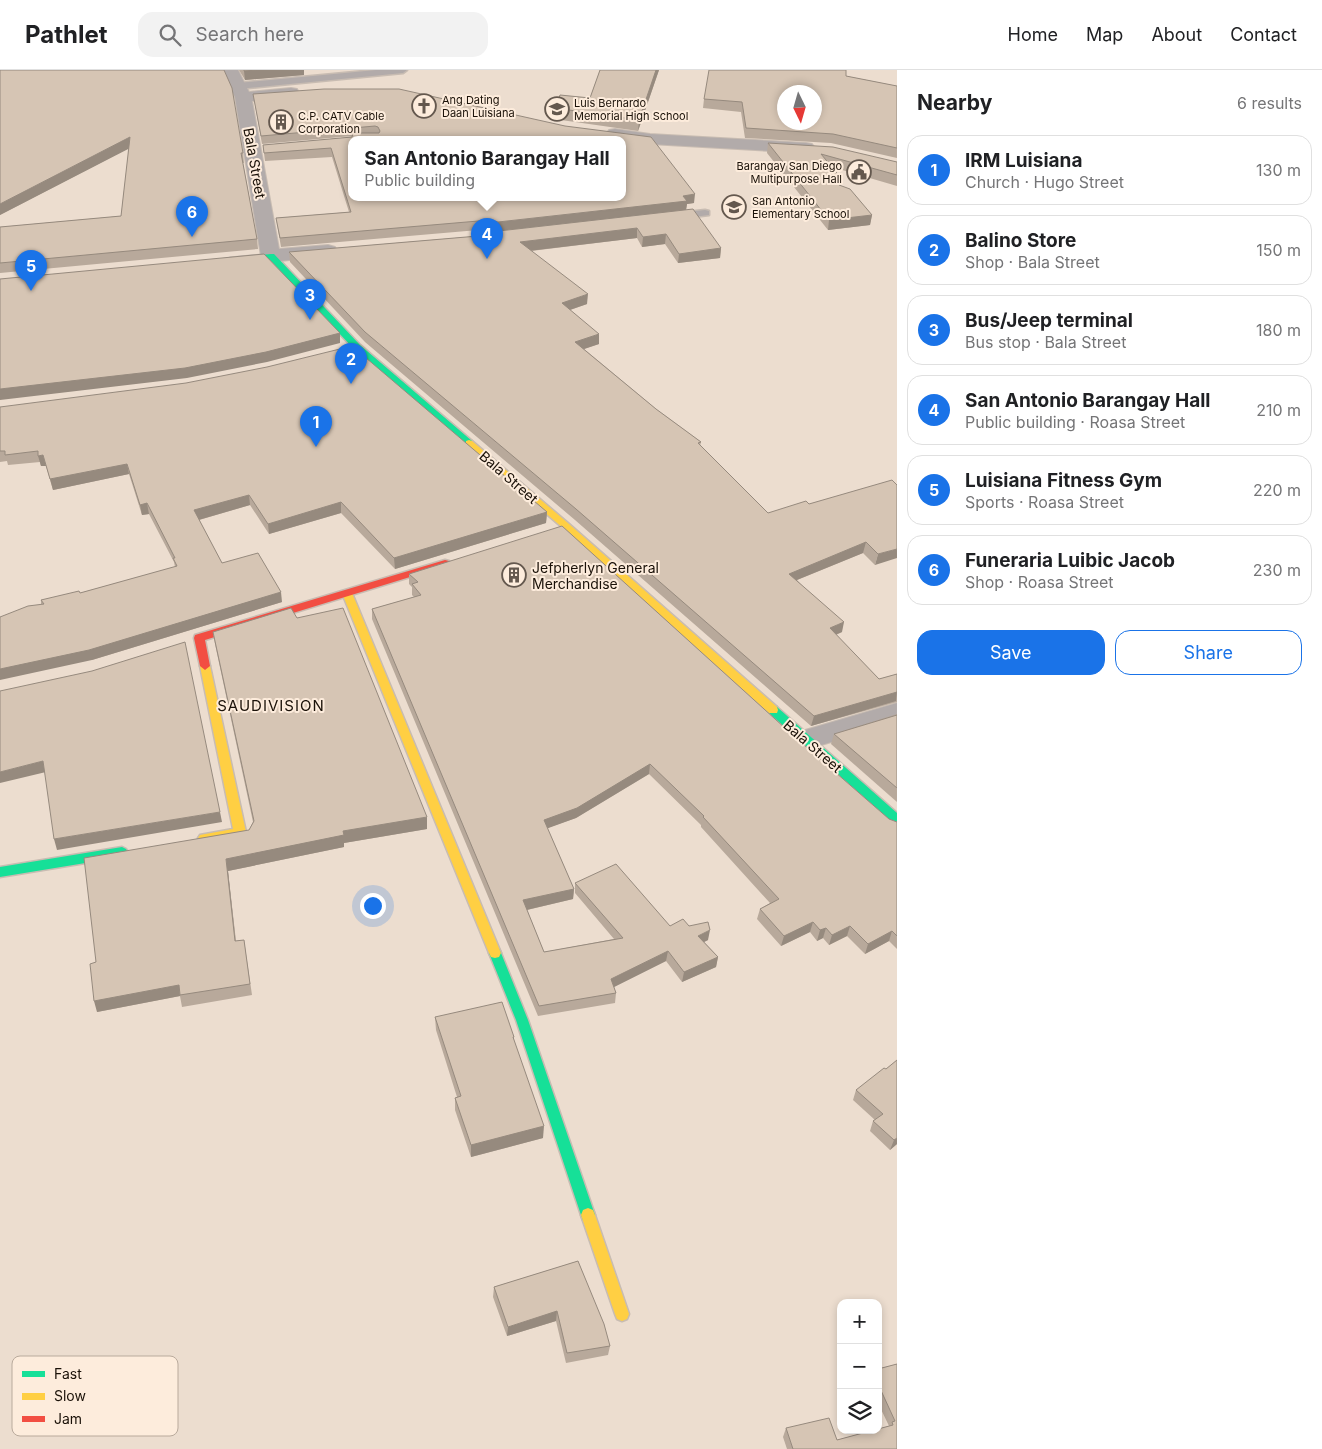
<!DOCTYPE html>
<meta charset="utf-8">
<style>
body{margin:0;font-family:Inter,sans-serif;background:#f2f2f2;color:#202124}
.controls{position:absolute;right:15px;bottom:15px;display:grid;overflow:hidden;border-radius:10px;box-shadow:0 2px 8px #0003}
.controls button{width:45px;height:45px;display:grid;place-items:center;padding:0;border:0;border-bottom:1px solid #e0e0e0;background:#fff;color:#202124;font:25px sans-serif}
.compass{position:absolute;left:777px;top:15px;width:45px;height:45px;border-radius:50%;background:#fff;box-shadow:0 2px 8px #0003;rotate:175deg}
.you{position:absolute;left:372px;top:835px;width:18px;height:18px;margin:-12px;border:4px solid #fff;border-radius:50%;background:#1a73e8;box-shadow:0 0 0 8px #1a73e833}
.badge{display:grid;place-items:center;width:32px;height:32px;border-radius:50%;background:#1a73e8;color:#fff;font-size:16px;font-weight:700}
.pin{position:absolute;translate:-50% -41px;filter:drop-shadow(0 1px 2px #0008)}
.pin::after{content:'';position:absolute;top:26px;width:18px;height:15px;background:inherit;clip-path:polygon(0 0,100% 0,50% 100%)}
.popup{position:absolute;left:348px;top:66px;width:278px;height:65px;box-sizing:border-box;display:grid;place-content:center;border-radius:10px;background:#fff;filter:drop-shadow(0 1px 4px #0005);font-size:16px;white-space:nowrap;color:#757577}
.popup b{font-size:19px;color:#202124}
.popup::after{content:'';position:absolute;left:50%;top:100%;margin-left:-10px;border:10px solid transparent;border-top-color:#fff}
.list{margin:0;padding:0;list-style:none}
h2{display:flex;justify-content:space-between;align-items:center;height:65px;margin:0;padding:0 20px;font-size:21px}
h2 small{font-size:16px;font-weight:400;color:#757577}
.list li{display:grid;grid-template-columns:32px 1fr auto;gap:15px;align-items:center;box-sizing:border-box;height:70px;margin:0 10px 10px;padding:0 10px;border:1px solid #e0e0e0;border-radius:15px}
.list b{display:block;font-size:19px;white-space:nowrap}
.list p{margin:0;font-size:16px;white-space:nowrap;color:#757577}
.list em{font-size:16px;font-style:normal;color:#757577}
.actions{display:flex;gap:10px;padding:15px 20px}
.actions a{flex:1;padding:11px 0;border:1px solid #1a73e8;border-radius:15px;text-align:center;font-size:18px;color:#1a73e8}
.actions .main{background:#1a73e8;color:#fff}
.icon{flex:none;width:28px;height:28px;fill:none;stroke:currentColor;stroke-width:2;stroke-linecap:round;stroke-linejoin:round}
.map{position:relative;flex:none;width:897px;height:1379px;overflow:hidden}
header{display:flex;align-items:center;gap:30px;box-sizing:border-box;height:70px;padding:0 25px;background:#fff;border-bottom:1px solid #e0e0e0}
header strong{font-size:24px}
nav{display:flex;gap:28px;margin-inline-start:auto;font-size:18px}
.search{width:350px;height:45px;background:#f2f2f2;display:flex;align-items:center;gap:12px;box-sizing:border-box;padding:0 18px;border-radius:15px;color:#757577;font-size:19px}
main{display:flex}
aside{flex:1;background:#fff}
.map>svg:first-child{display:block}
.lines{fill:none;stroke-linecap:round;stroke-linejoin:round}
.lane-casing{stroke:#c8bcb2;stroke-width:3}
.street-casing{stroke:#c8bcb2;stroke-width:2}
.fast-casing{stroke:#c8bcb2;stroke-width:3}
.slow-casing{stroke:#c8bcb2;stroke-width:3}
.jam-casing{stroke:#c8bcb2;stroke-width:3}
.lane{fill:#b2abaa;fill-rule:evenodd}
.street{fill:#b2abaa;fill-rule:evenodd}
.fast{fill:#16e098;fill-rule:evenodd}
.slow{fill:#ffcf43;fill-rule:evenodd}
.jam{fill:#f24e42;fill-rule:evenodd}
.wall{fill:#b8a99b}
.shaded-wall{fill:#968a7e}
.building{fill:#d6c5b4;stroke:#968a7e;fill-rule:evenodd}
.labels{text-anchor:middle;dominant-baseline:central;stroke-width:4;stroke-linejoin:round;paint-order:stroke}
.far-poi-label{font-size:11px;fill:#1a1108;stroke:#fdecdc;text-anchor:start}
.street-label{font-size:14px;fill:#1a1108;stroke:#fdecdc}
.poi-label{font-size:14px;fill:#1a1108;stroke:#fdecdc;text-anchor:start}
.neighbourhood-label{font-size:15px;letter-spacing:1px;fill:#1a1108;stroke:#fdecdc}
.key{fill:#fdecdc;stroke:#b9aa9c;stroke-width:1}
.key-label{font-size:14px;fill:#1a1108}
</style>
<header>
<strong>Pathlet</strong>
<div class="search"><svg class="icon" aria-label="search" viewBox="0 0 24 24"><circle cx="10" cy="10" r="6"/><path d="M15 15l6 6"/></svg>Search here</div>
<nav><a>Home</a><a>Map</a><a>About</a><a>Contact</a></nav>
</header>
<main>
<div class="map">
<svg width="897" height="1379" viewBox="0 0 897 1379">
<rect width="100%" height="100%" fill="#ecddcf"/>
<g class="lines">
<g class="lane-casing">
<g id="lane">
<path d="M 376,0 L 407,0 L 403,3 L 238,19 L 234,16 L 238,13 Z"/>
<path d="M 705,140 L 709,141 L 709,145 L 677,149 L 672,146 L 677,143 Z"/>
</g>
</g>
<g class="street-casing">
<g id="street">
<path d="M 222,0 L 238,0 L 249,22 L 291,18 L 297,19 L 299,23 L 297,27 L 291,28 L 252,31 L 279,179 L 328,175 L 335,177 L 338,181 L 335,185 L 271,192 L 264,190 L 261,186 L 235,27 Z"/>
<path d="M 615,59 L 650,64 L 806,73 L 812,74 L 815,78 L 812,82 L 806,83 L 650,74 L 609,68 L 606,64 L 609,60 Z"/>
<path d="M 897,633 L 897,652 L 805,680 L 795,677 L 791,670 L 795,663 Z"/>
</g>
</g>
<g class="fast-casing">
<g id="fast">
<path d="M 271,184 L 274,184 L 360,275 L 472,371 L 472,375 L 466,375 L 354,279 L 269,189 L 230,192 L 226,190 L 230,188 Z"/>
<path d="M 773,636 L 777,637 L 897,743 L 897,754 L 893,753 L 769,643 L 768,640 Z"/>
<path d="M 122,777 L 126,779 L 128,782 L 126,785 L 122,787 L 0,807 L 0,797 Z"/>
<path d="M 495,878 L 499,879 L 501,883 L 528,950 L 595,1145 L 593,1150 L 588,1152 L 583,1150 L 581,1145 L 516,950 L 489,883 L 491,879 Z"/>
</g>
</g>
<g class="slow-casing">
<g id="slow">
<path d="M 469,370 L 472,371 L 569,454 L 777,637 L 778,640 L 777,643 L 769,643 L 563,458 L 466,375 L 466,371 Z"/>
<path d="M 347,520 L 352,523 L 501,883 L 499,887 L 495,888 L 491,887 L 489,883 L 342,523 Z"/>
<path d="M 205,592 L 210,596 L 246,762 L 244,765 L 240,766 L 204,773 L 200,771 L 198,768 L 200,765 L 233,759 L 200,596 Z"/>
<path d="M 588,1138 L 593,1140 L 595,1145 L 629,1244 L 627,1249 L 622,1251 L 617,1249 L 615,1244 L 581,1145 L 583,1140 Z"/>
</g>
</g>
<g class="jam-casing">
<path id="jam" d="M 445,490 L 449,491 L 450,493 L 449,495 L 205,570 L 210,596 L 205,600 L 200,596 L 194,568 L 195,565 Z"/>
</g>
<use href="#lane" class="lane"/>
<use href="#street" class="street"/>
<use href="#fast" class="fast"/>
<use href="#slow" class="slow"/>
<use href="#jam" class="jam"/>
</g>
<g class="wall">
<path d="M 0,0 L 243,83 L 244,93 L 243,93 L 257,169 L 258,179 L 0,203 L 0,157 L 121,146 L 129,78 L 0,145 Z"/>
<path d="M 239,0 L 304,0 L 304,5 L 245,10 Z"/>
<path d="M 600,0 L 659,0 L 638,61 L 554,49 L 555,38 L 590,28 Z"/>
<path d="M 846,6 L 897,16 L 897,88 L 831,73 L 745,68 L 741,42 L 703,38 L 704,29 Z"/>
<path d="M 253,24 L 694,133 L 687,134 L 686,140 L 721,178 L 720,188 L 678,193 L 665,174 L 642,177 L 637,168 L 531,181 L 587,234 L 570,240 L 599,274 L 584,279 L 656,339 L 701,372 L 700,376 L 768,443 L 897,415 L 875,495 L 863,483 L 797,510 L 842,562 L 836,565 L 879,609 L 897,604 L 897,632 L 811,656 L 575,450 L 365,272 L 290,192 L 289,182 L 490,165 L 547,156 L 498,161 L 490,159 L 281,177 L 276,148 L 349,142 L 332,87 L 265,91 L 263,75 L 352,67 L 352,66 L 262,74 Z"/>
<path d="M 768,73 L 897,92 L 897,116 L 832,97 L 841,108 L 840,115 L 872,145 L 870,155 L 828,160 L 767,83 Z"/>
<path d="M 0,337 L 547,442 L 546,453 L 395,499 L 341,443 L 269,464 L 250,435 L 199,450 L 222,493 L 282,532 L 92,590 L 41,534 L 41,530 L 80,523 L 175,497 L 174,492 L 149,444 L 142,445 L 129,404 L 53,420 L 46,396 L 41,396 L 40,392 L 8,395 L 7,391 L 0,392 Z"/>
<path d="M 409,504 L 796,668 L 889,749 L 897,752 L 897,879 L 889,871 L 865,884 L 847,866 L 829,875 L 823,868 L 817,871 L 810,862 L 781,876 L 757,849 L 760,839 L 770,833 L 701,757 L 701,755 L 649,704 L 576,748 L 547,758 L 574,819 L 573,829 L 527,840 L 544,882 L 614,869 L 575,823 L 575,813 L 670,856 L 689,856 L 708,870 L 704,872 L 718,887 L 716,897 L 682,912 L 666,891 L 614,917 L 616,923 L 615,933 L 538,946 L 372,549 L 372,539 L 414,527 L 412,525 L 412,517 L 409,514 Z"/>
<path d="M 297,548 L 427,759 L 344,773 L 344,777 L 228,801 L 236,871 L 244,870 L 252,925 L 182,937 L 180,926 L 97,942 L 96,892 L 249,760 L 253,752 L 215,574 L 213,562 Z"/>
<path d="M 897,644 L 897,732 L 831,674 L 834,664 Z"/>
<path d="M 435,947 L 514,967 L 514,972 L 543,1068 L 471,1087 L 455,1040 L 455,1028 L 457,1027 L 436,960 Z"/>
<path d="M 897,990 L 897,1074 L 890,1080 L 870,1061 L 873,1051 L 875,1050 L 853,1030 L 856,1020 L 886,999 Z"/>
<path d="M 578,1191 L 610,1276 L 608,1285 L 566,1293 L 556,1251 L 507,1266 L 493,1227 L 494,1217 Z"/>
<path d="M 897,1294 L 897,1379 L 787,1379 L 783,1367 L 786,1358 L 837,1370 L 889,1356 L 878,1333 L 878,1299 Z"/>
</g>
<g class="shaded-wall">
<path d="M 257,0 L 304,0 L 304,5 L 245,10 L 244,1 Z"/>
<path d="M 656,0 L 659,0 L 638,61 L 639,50 Z"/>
<path d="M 130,67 L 132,77 L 0,145 L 0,134 Z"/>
<path d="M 695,124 L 694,133 L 687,134 L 686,140 L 498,161 L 498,152 Z"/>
<path d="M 872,145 L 870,155 L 828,160 L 829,150 Z"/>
<path d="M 637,158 L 637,168 L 520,182 L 520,172 Z"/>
<path d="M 666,164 L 665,174 L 642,177 L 643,167 Z"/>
<path d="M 721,178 L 720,188 L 678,193 L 679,184 Z"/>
<path d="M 588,224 L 587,234 L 561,243 L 562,233 Z"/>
<path d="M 340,263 L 340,273 L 267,292 L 187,308 L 0,330 L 0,319 Z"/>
<path d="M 599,264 L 599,274 L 575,282 L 575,272 Z"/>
<path d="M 43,385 L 46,396 L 41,396 L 38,386 Z"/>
<path d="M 127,394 L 129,404 L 53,420 L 50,409 Z"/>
<path d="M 249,425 L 250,435 L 195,451 L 194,440 Z"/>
<path d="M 341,432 L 341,443 L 269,464 L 268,454 Z"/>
<path d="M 147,433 L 149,444 L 142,445 L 140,435 Z"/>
<path d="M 547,442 L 546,453 L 395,499 L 394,488 Z"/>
<path d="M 866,472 L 863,483 L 787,514 L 789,504 Z"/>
<path d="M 897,479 L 897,488 L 875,495 L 878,484 Z"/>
<path d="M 281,522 L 282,532 L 92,590 L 0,610 L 0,599 Z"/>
<path d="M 844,552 L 842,562 L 827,568 L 830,558 Z"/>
<path d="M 897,622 L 896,631 L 811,656 L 814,646 Z"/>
<path d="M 43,691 L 46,702 L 0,713 L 0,702 Z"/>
<path d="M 650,694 L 649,704 L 576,748 L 543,760 L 544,750 Z"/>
<path d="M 220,742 L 222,752 L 57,780 L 54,769 Z"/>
<path d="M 427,747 L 427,759 L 344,773 L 344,777 L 228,801 L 237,883 L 226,789 L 343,761 Z"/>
<path d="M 574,819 L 573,829 L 522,841 L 523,830 Z"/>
<path d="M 813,852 L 810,862 L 781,876 L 784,866 Z"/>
<path d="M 850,856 L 847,866 L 829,875 L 832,865 Z"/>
<path d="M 826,858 L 823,868 L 817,871 L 820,860 Z"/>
<path d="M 710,860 L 708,870 L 696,876 L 698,866 Z"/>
<path d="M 892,861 L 889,871 L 865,884 L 868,874 Z"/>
<path d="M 668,881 L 666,891 L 610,919 L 611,909 Z"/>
<path d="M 718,887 L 716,897 L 682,912 L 684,902 Z"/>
<path d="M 179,915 L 180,926 L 97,942 L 94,931 Z"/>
<path d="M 544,1056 L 543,1068 L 471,1087 L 471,1075 Z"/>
<path d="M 897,1068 L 897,1074 L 890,1080 L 894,1070 Z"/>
<path d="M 557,1241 L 556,1251 L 507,1266 L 508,1257 Z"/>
</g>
<g class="building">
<path d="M 0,0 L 224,0 L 232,18 L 243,83 L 241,83 L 257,169 L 0,193 L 0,157 L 121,146 L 130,67 L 0,134 Z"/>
<path d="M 244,0 L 257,0 L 244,1 Z"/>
<path d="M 600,0 L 656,0 L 639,50 L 555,38 L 560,25 L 590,28 Z"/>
<path d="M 709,0 L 846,0 L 846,6 L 897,16 L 897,78 L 833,64 L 746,58 L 742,32 L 704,29 ZM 784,22 L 814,22 L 814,52 L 784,52 Z"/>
<path d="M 324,19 L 399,19 L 565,56 L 651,67 L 695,124 L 683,126 L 687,131 L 498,152 L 490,150 L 280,168 L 276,148 L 351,142 L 331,78 L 264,83 L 263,75 L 352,67 L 353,63 L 379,63 L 380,61 L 378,57 L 375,56 L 261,66 L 253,24 ZM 352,70 L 622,70 L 622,128 L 352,128 Z"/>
<path d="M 768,73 L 833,77 L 897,92 L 897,105 L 821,84 L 841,108 L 839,115 L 850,119 L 872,145 L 829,150 Z"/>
<path d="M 693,139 L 721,178 L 679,184 L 666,164 L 643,167 L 637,158 L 520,172 L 588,224 L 562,233 L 599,264 L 575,272 L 656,339 L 701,372 L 698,373 L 768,443 L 806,431 L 809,434 L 892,410 L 897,415 L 897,479 L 878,484 L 866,472 L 789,504 L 844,552 L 830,558 L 879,609 L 897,604 L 897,622 L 814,646 L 576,439 L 365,262 L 289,182 L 490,165 L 499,161 Z"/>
<path d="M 264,184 L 340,263 L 266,282 L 185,298 L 0,319 L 0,209 Z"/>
<path d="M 352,276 L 547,442 L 394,488 L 341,432 L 268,454 L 249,425 L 194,440 L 222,493 L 258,483 L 281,522 L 89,580 L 0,599 L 0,547 L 28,536 L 44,534 L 41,530 L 79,521 L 80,523 L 177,496 L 173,488 L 175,488 L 147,433 L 140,435 L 127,394 L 50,409 L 43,385 L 38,386 L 38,381 L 5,385 L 5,381 L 0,381 L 0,337 L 186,313 L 267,297 Z"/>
<path d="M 562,456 L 796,668 L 889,749 L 897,752 L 897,866 L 892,861 L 868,874 L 850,856 L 832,865 L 826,858 L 820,860 L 813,852 L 784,866 L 760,839 L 779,829 L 703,747 L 704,746 L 650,694 L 577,738 L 544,750 L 574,819 L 523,830 L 544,882 L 623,868 L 575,813 L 616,794 L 670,856 L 683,849 L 689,856 L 708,852 L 710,860 L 698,866 L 718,887 L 684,902 L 668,881 L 611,909 L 616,923 L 539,936 L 372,539 L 421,525 L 412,514 L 418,512 L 409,504 Z"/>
<path d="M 291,538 L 297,548 L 343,538 L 427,747 L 343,761 L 344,765 L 226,789 L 235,871 L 244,870 L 250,914 L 180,925 L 179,915 L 94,931 L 90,894 L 96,892 L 84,788 L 249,760 L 254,751 L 213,562 Z"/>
<path d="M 185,572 L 220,742 L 54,769 L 43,691 L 0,702 L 0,621 L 92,601 Z"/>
<path d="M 897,645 L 897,718 L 834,664 Z"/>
<path d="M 502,932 L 514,967 L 513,967 L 544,1056 L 471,1075 L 455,1028 L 461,1026 L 435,947 Z"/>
<path d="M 897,990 L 897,1068 L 894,1070 L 873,1051 L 883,1044 L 856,1020 L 884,998 L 886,999 Z"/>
<path d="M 578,1191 L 604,1254 L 610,1276 L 567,1283 L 557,1241 L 508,1257 L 494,1217 Z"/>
<path d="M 897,1294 L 897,1379 L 793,1379 L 786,1358 L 829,1348 L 837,1370 L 874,1360 L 878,1360 L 878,1359 L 893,1355 L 892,1352 L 895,1351 L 878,1314 L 878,1299 Z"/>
</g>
<defs>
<g id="church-ring" transform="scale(1.25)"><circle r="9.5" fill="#fdecdc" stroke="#64584e" stroke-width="1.5"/><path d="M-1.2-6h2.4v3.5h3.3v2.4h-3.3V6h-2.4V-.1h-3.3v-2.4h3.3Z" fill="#64584e"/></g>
<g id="school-ring" transform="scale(1.25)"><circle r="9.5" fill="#fdecdc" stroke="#64584e" stroke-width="1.5"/><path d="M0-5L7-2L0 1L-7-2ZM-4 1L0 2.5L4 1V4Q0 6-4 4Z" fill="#64584e"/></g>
<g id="building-ring" transform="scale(1.25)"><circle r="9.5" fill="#fdecdc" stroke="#64584e" stroke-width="1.5"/><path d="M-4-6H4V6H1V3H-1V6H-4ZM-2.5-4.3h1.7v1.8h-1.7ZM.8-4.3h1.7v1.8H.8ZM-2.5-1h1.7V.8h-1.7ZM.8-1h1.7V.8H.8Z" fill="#64584e"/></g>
<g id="civic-ring" transform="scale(1.25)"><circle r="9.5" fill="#fdecdc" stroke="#64584e" stroke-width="1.5"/><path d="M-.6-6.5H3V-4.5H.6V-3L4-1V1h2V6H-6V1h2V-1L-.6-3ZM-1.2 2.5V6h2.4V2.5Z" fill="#64584e"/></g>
</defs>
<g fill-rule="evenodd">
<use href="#church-ring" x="424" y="36"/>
<use href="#school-ring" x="557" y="39"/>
<use href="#building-ring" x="281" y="52"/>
<use href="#civic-ring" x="859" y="102"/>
<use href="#school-ring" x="734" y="137"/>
<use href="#building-ring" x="514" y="505"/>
</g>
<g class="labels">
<g class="far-poi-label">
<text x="442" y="30">Ang Dating<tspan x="442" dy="13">Daan Luisiana</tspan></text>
<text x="574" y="33">Luis Bernardo<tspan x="574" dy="13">Memorial High School</tspan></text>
<text x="298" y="46">C.P. CATV Cable<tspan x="298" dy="13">Corporation</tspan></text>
<text x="842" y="96" text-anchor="end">Barangay San Diego<tspan x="842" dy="13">Multipurpose Hall</tspan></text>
<text x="752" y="131">San Antonio<tspan x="752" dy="13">Elementary School</tspan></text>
</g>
<g class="street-label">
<text transform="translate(255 93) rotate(80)">Bala Street</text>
<text transform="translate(509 407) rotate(41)">Bala Street</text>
<text transform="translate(813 676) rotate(41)">Bala Street</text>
</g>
<g class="poi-label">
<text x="532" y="497">Jefpherlyn General<tspan x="532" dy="16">Merchandise</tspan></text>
</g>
<g class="neighbourhood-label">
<text x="271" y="635">SAUDIVISION</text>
</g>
</g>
<rect x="12" y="1286" width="166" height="80" rx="8" class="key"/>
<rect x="22" y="1301" width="23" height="6" fill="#16e098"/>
<rect x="22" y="1323" width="23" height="7" fill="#ffcf43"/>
<rect x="22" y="1346" width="23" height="6" fill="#f24e42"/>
<g class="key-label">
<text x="54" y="1309">Fast</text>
<text x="54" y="1331">Slow</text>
<text x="54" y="1354">Jam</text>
</g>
</svg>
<div class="controls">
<button>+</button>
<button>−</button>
<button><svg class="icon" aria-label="layers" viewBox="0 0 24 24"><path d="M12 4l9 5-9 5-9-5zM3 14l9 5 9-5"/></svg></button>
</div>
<svg class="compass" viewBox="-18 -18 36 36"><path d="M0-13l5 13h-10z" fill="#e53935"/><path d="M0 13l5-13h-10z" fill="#757577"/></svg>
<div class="you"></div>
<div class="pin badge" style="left:316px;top:377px">1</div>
<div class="pin badge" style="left:351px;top:314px">2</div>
<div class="pin badge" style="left:310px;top:250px">3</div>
<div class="pin badge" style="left:487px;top:189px">4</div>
<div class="popup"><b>San Antonio Barangay Hall</b>Public building</div>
<div class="pin badge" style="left:31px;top:221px">5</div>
<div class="pin badge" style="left:192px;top:167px">6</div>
</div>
<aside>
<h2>Nearby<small>6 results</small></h2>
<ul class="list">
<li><span class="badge">1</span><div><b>IRM Luisiana</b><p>Church · Hugo Street</p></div><em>130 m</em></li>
<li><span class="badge">2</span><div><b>Balino Store</b><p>Shop · Bala Street</p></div><em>150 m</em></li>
<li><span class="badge">3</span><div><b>Bus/Jeep terminal</b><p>Bus stop · Bala Street</p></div><em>180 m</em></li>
<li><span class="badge">4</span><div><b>San Antonio Barangay Hall</b><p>Public building · Roasa Street</p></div><em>210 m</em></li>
<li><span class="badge">5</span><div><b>Luisiana Fitness Gym</b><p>Sports · Roasa Street</p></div><em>220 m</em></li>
<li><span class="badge">6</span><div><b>Funeraria Luibic Jacob</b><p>Shop · Roasa Street</p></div><em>230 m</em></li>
</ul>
<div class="actions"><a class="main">Save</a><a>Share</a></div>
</aside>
</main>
